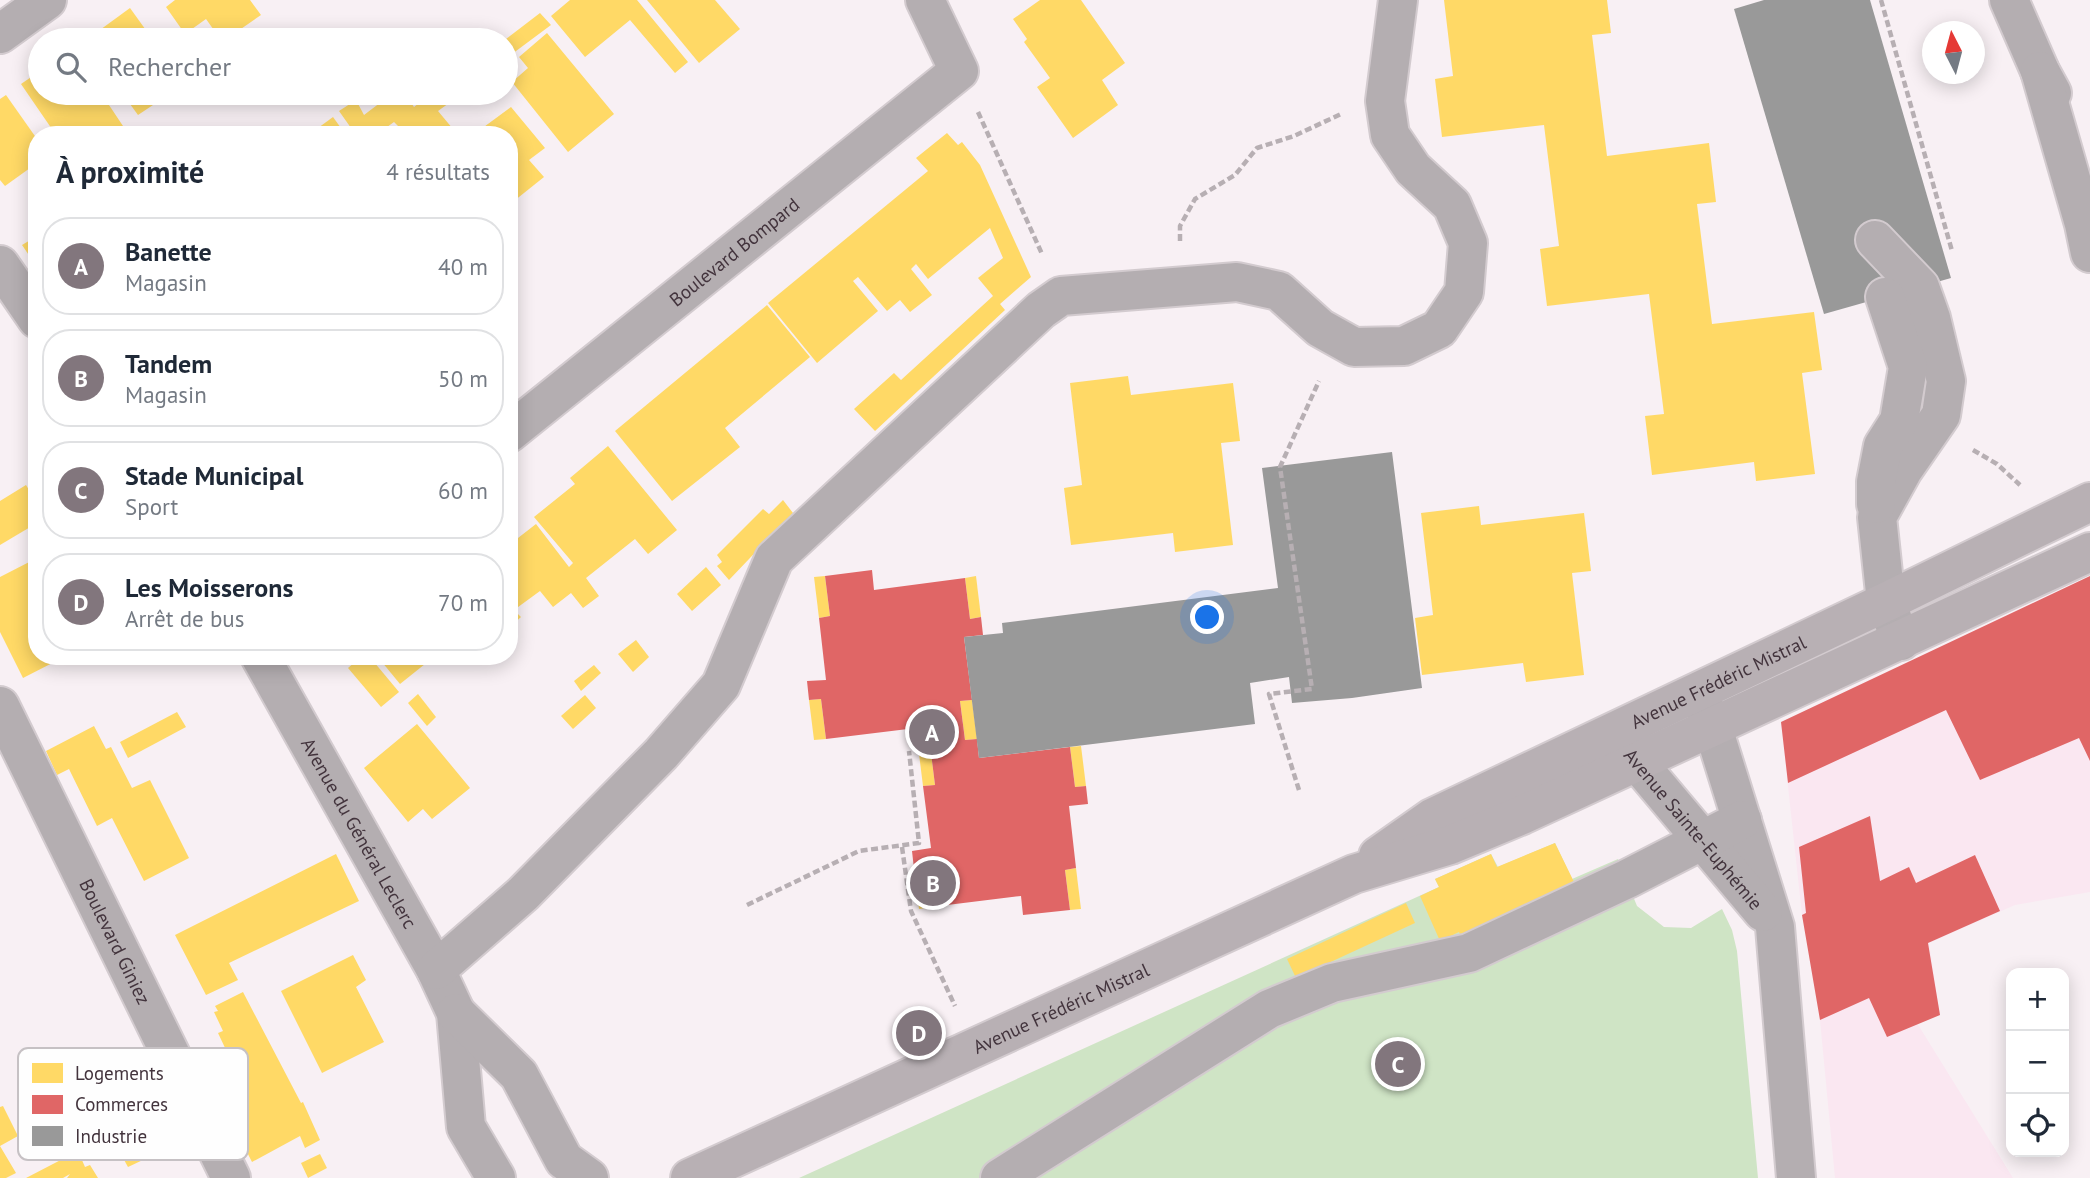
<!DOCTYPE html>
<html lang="fr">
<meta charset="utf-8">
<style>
body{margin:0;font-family:"PT Sans",sans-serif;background:#f6f6f7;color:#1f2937}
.controls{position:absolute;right:21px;bottom:21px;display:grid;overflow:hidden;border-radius:14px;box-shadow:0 4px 18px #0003}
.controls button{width:63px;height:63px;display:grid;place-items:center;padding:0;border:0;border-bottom:2px solid #e0e1e3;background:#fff;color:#1f2937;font:35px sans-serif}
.compass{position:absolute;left:1922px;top:21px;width:63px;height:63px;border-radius:50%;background:#fff;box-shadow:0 4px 18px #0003;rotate:354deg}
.you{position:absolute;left:1208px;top:618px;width:24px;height:24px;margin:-18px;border:5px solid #fff;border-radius:50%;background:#1a73e8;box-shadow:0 0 0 10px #1a73e833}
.badge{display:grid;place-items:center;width:46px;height:46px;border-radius:50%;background:#82767d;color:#fff;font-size:23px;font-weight:700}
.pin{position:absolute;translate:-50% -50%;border:4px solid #fff;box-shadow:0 2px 7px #0006}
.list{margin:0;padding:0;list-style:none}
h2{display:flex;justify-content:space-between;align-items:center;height:91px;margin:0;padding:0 28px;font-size:30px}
h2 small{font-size:23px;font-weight:400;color:#747a83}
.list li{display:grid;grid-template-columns:46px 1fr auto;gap:21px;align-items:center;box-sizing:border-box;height:98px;margin:0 14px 14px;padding:0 14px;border:2px solid #e0e1e3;border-radius:28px}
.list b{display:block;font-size:26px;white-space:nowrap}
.list p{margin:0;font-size:23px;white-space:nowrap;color:#747a83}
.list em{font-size:23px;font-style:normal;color:#747a83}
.icon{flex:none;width:38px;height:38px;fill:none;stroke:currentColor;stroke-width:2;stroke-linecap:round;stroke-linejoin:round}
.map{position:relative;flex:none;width:2090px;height:1178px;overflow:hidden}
.search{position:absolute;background:#fff;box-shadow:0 4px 18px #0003;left:28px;top:28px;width:490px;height:77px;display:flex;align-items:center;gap:18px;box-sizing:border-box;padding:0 24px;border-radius:38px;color:#747a83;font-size:26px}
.panel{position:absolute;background:#fff;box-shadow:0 4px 18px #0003;left:28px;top:126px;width:490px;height:539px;border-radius:28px}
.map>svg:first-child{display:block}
.built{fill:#fae7f1}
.green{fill:#cfe4c5}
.homes{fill:#ffd966}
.shops{fill:#e06666}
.industry{fill:#999}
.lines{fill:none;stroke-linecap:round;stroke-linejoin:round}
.minor-casing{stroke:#d3cbcf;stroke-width:42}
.major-casing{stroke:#d3cbcf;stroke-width:42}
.path{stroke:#b7afb3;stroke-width:4.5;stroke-dasharray:7 3.5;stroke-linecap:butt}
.minor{stroke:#b4aeb1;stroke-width:38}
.major{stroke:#b8b0b4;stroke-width:38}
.labels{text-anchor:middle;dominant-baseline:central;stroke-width:7;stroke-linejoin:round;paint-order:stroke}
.street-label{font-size:19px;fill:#43343d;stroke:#fefefe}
.key{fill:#fefefe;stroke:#c6c1c4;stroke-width:2}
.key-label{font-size:19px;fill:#43343d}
</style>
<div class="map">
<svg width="2090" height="1178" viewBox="0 0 2090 1178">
<rect width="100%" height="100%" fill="#f8f0f4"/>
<path class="built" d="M 2090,576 L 2090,892 L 2015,905 L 1929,943 L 1940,1015 L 1917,1023 L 2013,1178 L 1835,1178 L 1820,1020 L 1802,915 L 1781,722 Z"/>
<path class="green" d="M 1555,843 L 1572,879 L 1618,859 L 1637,906 L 1664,927 L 1691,928 L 1722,909 L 1732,930 L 1737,951 L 1758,1178 L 799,1178 L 1439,887 L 1435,879 L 1491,854 L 1498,867 Z"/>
<g class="homes">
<path d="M 175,0 L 250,0 L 261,15 L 225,40 L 221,40 L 206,19 L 185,34 L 166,7 Z"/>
<path d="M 570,0 L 637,0 L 688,62 L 675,73 L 630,20 L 585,57 L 551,16 Z"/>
<path d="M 647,0 L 715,0 L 740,29 L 699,63 Z"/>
<path d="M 1040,0 L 1081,0 L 1125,63 L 1102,80 L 1118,105 L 1073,138 L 1037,87 L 1050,78 L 1024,42 L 1027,39 L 1013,19 Z"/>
<path d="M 1444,0 L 1607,0 L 1611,33 L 1592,35 L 1607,156 L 1709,143 L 1716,202 L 1697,204 L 1712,324 L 1814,312 L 1822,370 L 1802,373 L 1815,474 L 1756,481 L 1754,462 L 1652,475 L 1645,416 L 1664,414 L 1649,294 L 1547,306 L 1540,249 L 1559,246 L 1544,125 L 1442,137 L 1435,79 L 1453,76 Z"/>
<path d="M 130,8 L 153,40 L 97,40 L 93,35 Z"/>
<path d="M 540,13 L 551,25 L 512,54 L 517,64 L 506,72 L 506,39 Z"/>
<path d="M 547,33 L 614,114 L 568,152 L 512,82 L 528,68 L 519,57 Z"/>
<path d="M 40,71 L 40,93 L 101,93 L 123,126 L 111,135 L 56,135 L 21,84 Z"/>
<path d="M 122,93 L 171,93 L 138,115 Z"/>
<path d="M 393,93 L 404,93 L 414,107 L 432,93 L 463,93 L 438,111 L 458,135 L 387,135 L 398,126 L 394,122 L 376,135 L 356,135 L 339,111 L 356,100 L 364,115 Z"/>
<path d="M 6,95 L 37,139 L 37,163 L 5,186 L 0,180 L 0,99 Z"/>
<path d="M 511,107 L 545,148 L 529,160 L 544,177 L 509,205 L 509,135 L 473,135 Z"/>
<path d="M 333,117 L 346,135 L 323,135 L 318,128 Z"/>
<path d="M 947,133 L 958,145 L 962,142 L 980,165 L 1031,277 L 1000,304 L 1005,310 L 875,431 L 854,409 L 894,373 L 901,380 L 993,296 L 978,278 L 1003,258 L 990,228 L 928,279 L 916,264 L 911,269 L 932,295 L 910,312 L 900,300 L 887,311 L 858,277 L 853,281 L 878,311 L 817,363 L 768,303 L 928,171 L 916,158 Z"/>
<path d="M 37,236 L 37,267 L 22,245 Z"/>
<path d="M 767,305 L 810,357 L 725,428 L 740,447 L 672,501 L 615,431 Z"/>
<path d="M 1128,376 L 1131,395 L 1233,383 L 1240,441 L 1221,443 L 1233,545 L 1175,552 L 1173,533 L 1071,545 L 1064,488 L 1082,485 L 1070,383 Z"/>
<path d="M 608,446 L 677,530 L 648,554 L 635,539 L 586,578 L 599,596 L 583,608 L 571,593 L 553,607 L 540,591 L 514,610 L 521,617 L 510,627 L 509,545 L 536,524 L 569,567 L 573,563 L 534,517 L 575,484 L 570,478 Z"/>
<path d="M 26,485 L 37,503 L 37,523 L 0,545 L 0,501 Z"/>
<path d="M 783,500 L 793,513 L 729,580 L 717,566 L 722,562 L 717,555 L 763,509 L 769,514 Z"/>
<path d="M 1479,506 L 1481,525 L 1584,513 L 1591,571 L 1572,573 L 1584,675 L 1526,682 L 1523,663 L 1422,675 L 1415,618 L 1433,615 L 1421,513 Z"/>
<path d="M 37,558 L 37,656 L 66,656 L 23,678 L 0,632 L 0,577 Z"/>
<path d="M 706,567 L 721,585 L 692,611 L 677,594 Z"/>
<path d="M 825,576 L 830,616 L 819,618 L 814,577 Z"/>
<path d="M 976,576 L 981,617 L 970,619 L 965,578 Z"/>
<path d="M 636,640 L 649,657 L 633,672 L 618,654 Z"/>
<path d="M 362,656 L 369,656 L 399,692 L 381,707 L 348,668 Z"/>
<path d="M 377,656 L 435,656 L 400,684 Z"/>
<path d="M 594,665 L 601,673 L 581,691 L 574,681 Z"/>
<path d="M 418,694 L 436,717 L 427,726 L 408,703 Z"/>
<path d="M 585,695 L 596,708 L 573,729 L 561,716 Z"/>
<path d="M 821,699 L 826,739 L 814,740 L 809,700 Z"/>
<path d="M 972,700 L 977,739 L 965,740 L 960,701 Z"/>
<path d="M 177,712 L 186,727 L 128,758 L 120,742 Z"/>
<path d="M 417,724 L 470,788 L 432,819 L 423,809 L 408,822 L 364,768 Z"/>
<path d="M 94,726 L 106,749 L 111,747 L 132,788 L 150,780 L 189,858 L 144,881 L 112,818 L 97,826 L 69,769 L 57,775 L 46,751 Z"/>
<path d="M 930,745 L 935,785 L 923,786 L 918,746 Z"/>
<path d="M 1081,746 L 1086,786 L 1075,787 L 1070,747 Z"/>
<path d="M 1555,843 L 1575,884 L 1461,937 L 1459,932 L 1440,941 L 1420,896 L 1439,887 L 1435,879 L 1491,854 L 1497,867 Z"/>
<path d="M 336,854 L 359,901 L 229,963 L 238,980 L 206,995 L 175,935 Z"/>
<path d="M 926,867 L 931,907 L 919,909 L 914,869 Z"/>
<path d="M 1076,868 L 1081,909 L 1070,910 L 1065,870 Z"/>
<path d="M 1406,903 L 1415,923 L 1296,978 L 1287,959 Z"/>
<path d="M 353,955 L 366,980 L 356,987 L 384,1042 L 322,1073 L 281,991 Z"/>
<path d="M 243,992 L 301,1103 L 303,1102 L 320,1140 L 305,1148 L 300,1136 L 252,1162 L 213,1085 L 216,1083 L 206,1062 L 227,1052 L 218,1033 L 223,1031 L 214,1012 L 218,1011 L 215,1006 Z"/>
<path d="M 3,1106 L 18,1136 L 0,1146 L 16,1173 L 6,1178 L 0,1178 L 0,1107 Z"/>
<path d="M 135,1140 L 145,1159 L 128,1167 L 118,1149 Z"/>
<path d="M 78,1151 L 85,1167 L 90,1165 L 98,1178 L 67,1178 L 70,1174 L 63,1178 L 26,1178 Z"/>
<path d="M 320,1154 L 327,1168 L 308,1178 L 301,1163 Z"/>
</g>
<g class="shops">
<path d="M 872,570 L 874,590 L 965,578 L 970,619 L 981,617 L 983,635 L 964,637 L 972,700 L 960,701 L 965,740 L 977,739 L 979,758 L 1070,747 L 1075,787 L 1086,786 L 1088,804 L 1069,806 L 1076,868 L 1065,870 L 1070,910 L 1023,915 L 1021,896 L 931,907 L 926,867 L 914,869 L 912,851 L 931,848 L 923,786 L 935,785 L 930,745 L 918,746 L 916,728 L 826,739 L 821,699 L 809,700 L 807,681 L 826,680 L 819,618 L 830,616 L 825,576 Z"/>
<path d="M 2090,576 L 2090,761 L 2079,738 L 1980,780 L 1946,710 L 1788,783 L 1781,722 Z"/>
<path d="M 1870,816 L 1880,881 L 1909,867 L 1916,883 L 1975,855 L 2000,911 L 1928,943 L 1940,1015 L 1887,1037 L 1869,998 L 1820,1020 L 1802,915 L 1806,913 L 1799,847 Z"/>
</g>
<g class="industry">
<path d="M 1764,0 L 1870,0 L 1951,278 L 1824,314 L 1734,9 Z"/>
<path d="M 1392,452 L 1422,688 L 1352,698 L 1292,703 L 1289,677 L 1250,683 L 1255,724 L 979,758 L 964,637 L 1003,633 L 1002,623 L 1278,588 L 1262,468 Z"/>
</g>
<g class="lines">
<g class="minor-casing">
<g id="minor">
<path d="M 2009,0 L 2040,71 L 2052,93"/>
<path d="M 0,34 L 47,0"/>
<path d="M 2040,71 L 2084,224 L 2090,253"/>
<path d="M 1875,240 L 1920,287 L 1931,318 L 1946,381 L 1941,415 L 1903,470 L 1877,517 L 1886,602 L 1901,641"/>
<path d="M 0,265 L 37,319"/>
<path id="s1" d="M 509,433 L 959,71 L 925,0"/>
<path d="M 1876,504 L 1876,482 L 1883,446 L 1899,421 L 1908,367 L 1885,297"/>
<path id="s2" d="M 260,656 L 436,970 L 456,1013 L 466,1127 L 496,1178"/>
<path d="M 1699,696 L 1713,728 L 1775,927 L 1796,1178"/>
<path id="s3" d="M 0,706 L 231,1178"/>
<path id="s4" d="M 1617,738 L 1763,912"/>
<path d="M 436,970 L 523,894 L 661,754 L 721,685 L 774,559 L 1041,310 L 1061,296 L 1237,282 L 1279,291 L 1320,328 L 1354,347 L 1404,346 L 1439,329 L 1464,292 L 1468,243 L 1452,205 L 1413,169 L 1390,135 L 1385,101 L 1398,0"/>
<path d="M 456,1013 L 519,1075 L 564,1160 L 589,1178"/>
<path d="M 1000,1178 L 1269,1009 L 1332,983 L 1469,953 L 1627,879 L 1742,820"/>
</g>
</g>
<g class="major-casing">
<g id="major">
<path id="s5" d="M 1378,856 L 1432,818 L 1886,602 L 2090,502"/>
<path id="s6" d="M 690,1178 L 1354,874 L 1450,845 L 1522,815 L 2090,552"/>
</g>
</g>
<g class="path">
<path d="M 1881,0 L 1952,251"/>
<path d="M 978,112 L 1042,254"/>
<path d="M 1180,241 L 1180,226 L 1195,199 L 1235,175 L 1257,148 L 1294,136 L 1341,114"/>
<path d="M 1973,450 L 1997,464 L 2020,485"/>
<path d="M 1299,790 L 1269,694 L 1312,689 L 1280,467 L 1319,381"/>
<path d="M 902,847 L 911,911 L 955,1006"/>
<path d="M 747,905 L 859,851 L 919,843 L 909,751"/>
</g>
<use href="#minor" class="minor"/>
<use href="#major" class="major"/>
</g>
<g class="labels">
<g class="street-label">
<text stroke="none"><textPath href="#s1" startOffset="289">Boulevard Bompard</textPath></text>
<text stroke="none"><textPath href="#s5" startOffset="383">Avenue Frédéric Mistral</textPath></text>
<text stroke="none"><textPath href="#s4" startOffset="119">Avenue Sainte-Euphémie</textPath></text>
<text stroke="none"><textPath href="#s2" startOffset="203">Avenue du Général Leclerc</textPath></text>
<text stroke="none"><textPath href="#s3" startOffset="262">Boulevard Giniez</textPath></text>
<text stroke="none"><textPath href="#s6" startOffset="408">Avenue Frédéric Mistral</textPath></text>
</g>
</g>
<rect x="18" y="1048" width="230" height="112" rx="10" class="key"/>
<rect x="32" y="1063" width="31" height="20" fill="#ffd966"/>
<rect x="32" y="1095" width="31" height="19" fill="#e06666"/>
<rect x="32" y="1126" width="31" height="20" fill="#999"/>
<g class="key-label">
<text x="75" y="1080">Logements</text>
<text x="75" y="1111">Commerces</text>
<text x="75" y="1143">Industrie</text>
</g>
</svg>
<div class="controls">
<button>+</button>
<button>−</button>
<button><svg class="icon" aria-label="locate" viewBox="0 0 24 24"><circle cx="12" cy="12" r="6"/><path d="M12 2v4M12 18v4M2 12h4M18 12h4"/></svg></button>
</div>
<svg class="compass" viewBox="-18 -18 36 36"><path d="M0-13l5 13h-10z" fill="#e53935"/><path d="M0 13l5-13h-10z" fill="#747a83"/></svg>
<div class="you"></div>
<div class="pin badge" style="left:932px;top:732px">A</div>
<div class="pin badge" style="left:933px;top:883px">B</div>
<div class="pin badge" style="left:1398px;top:1064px">C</div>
<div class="pin badge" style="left:919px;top:1033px">D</div>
<div class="search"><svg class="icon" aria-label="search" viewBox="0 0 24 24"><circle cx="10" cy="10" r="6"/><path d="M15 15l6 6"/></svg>Rechercher</div>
<section class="panel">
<h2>À proximité<small>4 résultats</small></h2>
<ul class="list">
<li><span class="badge">A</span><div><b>Banette</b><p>Magasin</p></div><em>40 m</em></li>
<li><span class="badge">B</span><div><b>Tandem</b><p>Magasin</p></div><em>50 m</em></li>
<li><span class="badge">C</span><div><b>Stade Municipal</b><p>Sport</p></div><em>60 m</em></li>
<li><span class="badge">D</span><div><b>Les Moisserons</b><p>Arrêt de bus</p></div><em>70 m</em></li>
</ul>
</section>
</div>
